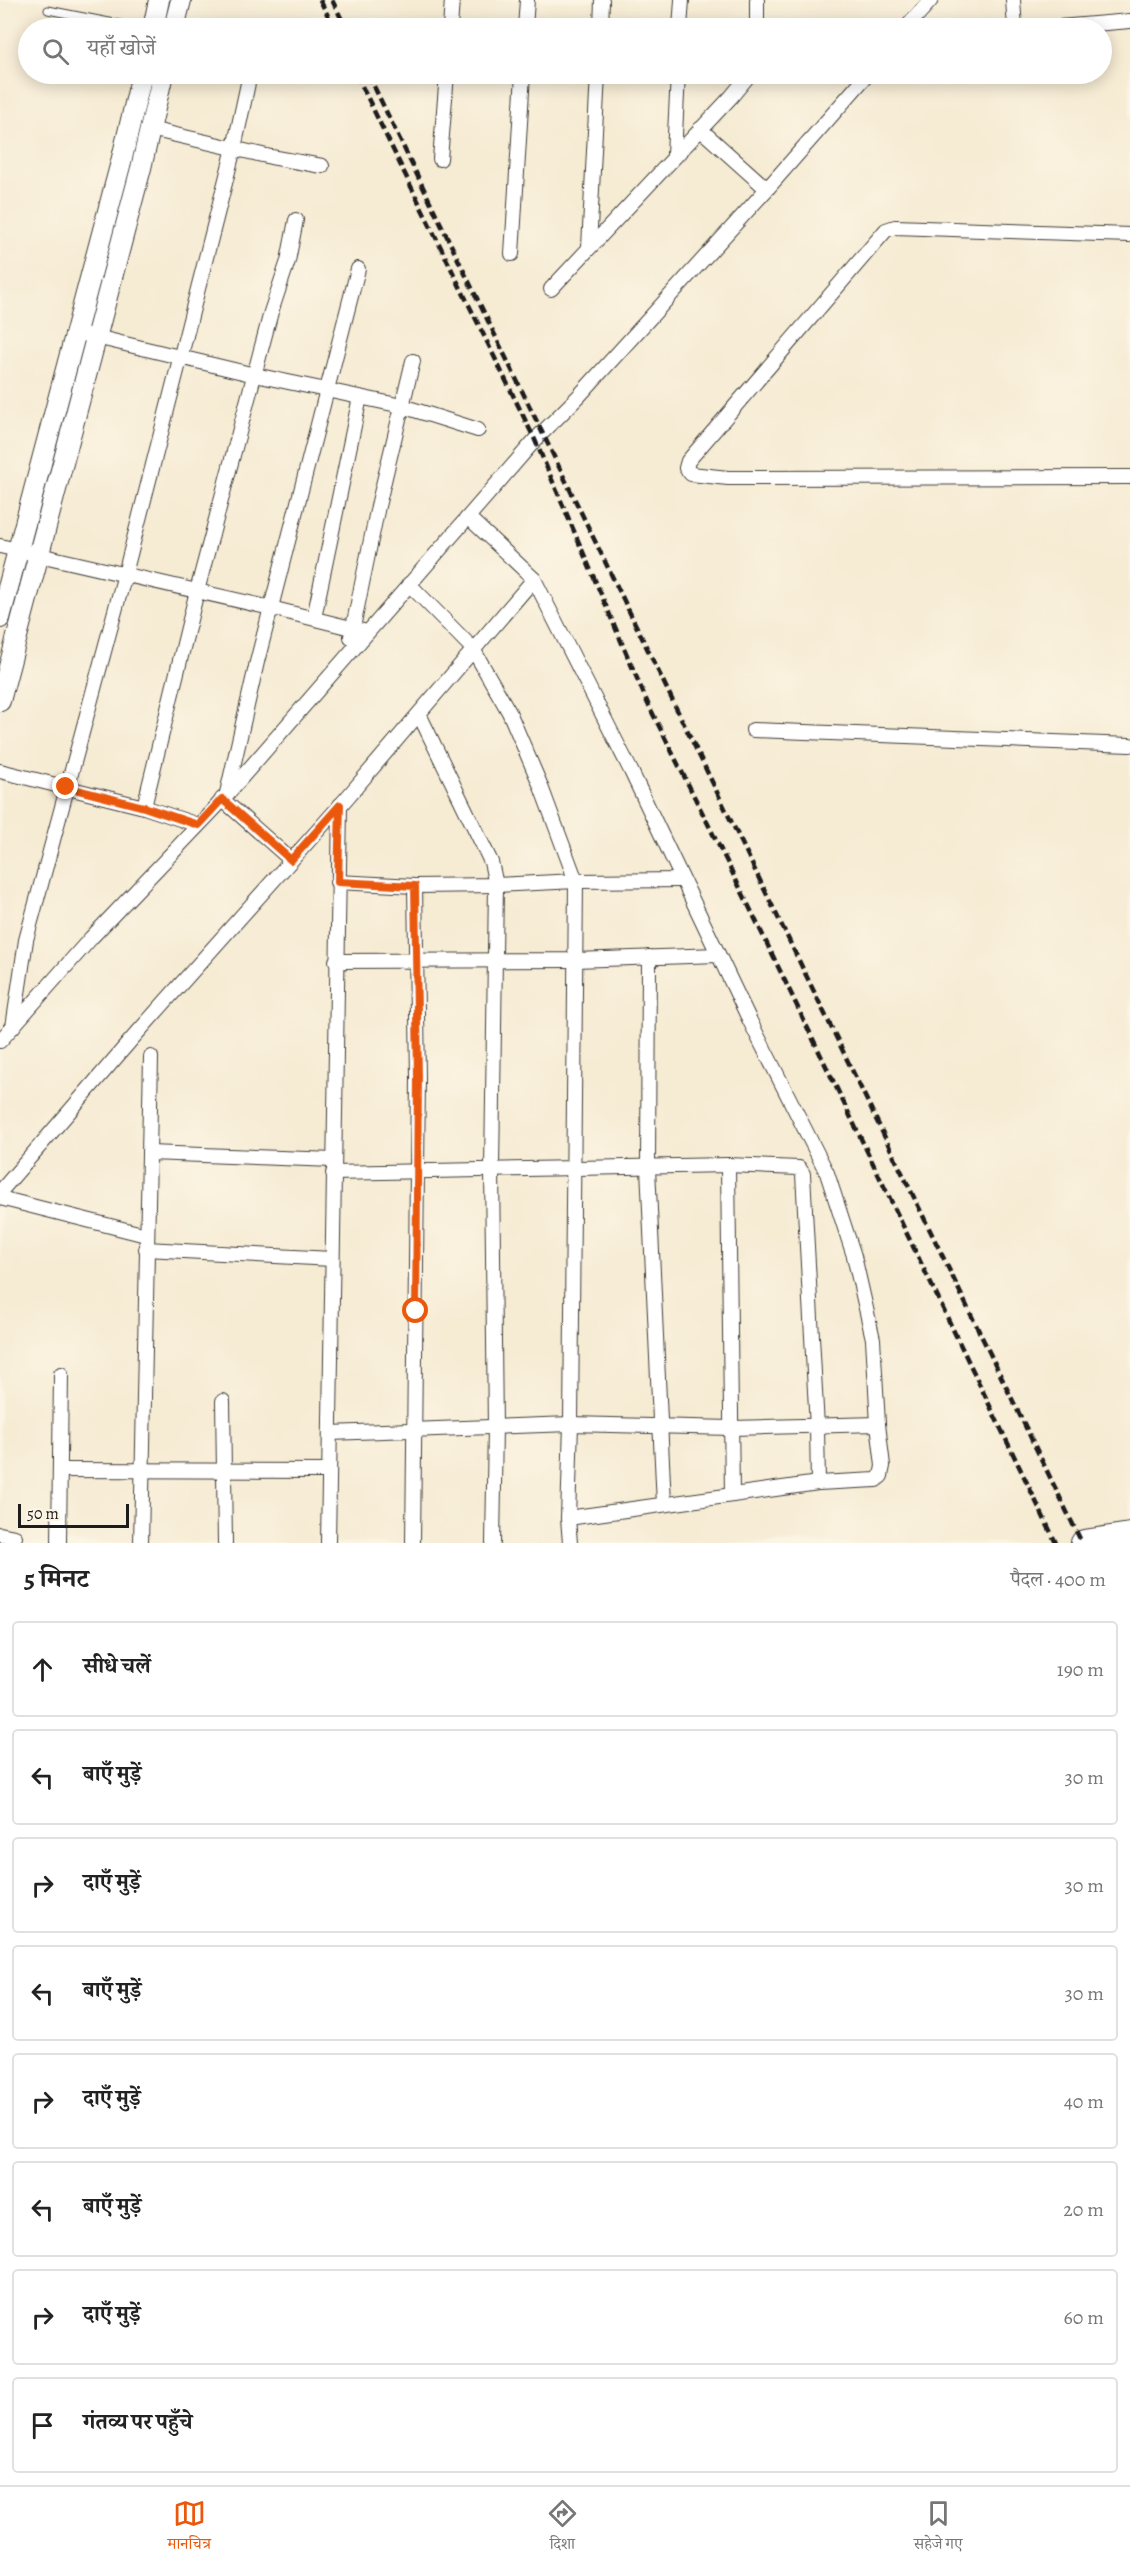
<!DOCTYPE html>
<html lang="hi">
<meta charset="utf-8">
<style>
body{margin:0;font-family:Alegreya,"Noto Serif Devanagari",serif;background:#f2f2f2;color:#222}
.scale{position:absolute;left:18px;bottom:15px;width:111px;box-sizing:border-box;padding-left:6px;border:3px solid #1c1c1c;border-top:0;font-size:16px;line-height:21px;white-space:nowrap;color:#1c1c1c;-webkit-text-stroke:4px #fcf5e5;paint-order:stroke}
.stop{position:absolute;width:18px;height:18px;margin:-14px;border:4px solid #ea580c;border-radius:50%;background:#fff}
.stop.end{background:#ea580c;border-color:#fff;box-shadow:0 2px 6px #0008}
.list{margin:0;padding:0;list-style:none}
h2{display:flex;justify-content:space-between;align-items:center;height:78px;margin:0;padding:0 24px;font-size:26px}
h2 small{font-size:20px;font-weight:400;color:#767676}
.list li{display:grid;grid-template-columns:39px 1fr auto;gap:18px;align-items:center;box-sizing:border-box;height:96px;margin:0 12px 12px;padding:0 12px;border:2px solid #e0e0e0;border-radius:6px}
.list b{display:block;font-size:22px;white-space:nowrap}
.list em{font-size:20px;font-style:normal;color:#767676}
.icon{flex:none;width:33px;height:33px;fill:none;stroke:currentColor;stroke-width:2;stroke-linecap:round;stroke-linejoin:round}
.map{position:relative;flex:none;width:1130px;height:1543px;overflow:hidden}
.search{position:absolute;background:#fff;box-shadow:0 3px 15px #0003;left:18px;right:18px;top:18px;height:66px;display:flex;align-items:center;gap:15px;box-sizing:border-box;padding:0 21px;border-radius:33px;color:#767676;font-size:22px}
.sheet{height:942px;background:#fff}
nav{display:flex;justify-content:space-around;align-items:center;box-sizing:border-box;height:84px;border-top:2px solid #e0e0e0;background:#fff;font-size:16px;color:#767676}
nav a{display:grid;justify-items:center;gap:3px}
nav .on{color:#ea580c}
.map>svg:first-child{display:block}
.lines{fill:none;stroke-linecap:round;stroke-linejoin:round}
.lane-casing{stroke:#3d3b37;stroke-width:9}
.street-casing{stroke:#3d3b37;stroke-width:16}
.secondary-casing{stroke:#3d3b37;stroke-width:22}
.highway-casing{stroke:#3d3b37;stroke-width:28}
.lane{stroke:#fff;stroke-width:7}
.street{stroke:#fff;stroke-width:14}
.secondary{stroke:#fff;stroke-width:20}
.highway{stroke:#fff;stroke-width:26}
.rail{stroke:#1c1c1c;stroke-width:4.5;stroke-dasharray:9 4.5;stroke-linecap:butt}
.route{stroke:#ea580c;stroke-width:8}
</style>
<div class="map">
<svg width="1130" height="1543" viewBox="0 0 1130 1543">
<rect width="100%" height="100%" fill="#fcf5e5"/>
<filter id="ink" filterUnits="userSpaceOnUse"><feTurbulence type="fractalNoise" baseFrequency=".0167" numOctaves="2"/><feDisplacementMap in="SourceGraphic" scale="12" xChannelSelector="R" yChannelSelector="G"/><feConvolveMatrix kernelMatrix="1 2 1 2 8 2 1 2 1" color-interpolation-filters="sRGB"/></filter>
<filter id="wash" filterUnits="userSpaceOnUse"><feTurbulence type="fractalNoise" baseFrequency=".008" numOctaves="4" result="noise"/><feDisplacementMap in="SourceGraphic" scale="24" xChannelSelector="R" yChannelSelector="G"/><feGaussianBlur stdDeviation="1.35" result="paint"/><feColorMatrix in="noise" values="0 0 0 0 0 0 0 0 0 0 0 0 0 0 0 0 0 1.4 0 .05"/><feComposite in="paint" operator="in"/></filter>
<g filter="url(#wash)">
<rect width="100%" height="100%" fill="#f6ebd3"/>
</g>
<g filter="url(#ink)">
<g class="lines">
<g class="lane-casing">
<path id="lane" d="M 48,10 L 140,28"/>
</g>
<g class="street-casing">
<g id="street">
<path d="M 1013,0 L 1015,28"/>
<path d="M 450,28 L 452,0"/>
<path d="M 525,28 L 527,0"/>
<path d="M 601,28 L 602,0"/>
<path d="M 680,28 L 682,0"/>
<path d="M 757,28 L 757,0"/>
<path d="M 906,28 L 931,0"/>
<path d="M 1047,28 L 1130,21"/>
<path d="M 150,129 L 271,157 L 322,166"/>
<path d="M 700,129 L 767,189"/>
<path d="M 674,155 L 678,74"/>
<path d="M 440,159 L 447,74"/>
<path d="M 1130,235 L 895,227 L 886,230 L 688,461 L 686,468 L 691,474 L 728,478 L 1130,477"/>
<path d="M 589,247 L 598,74"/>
<path d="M 512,254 L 523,74"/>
<path d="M 551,289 L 731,97 L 750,74"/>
<path d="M 75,332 L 255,375 L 402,406 L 478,430"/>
<path d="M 468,517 L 534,579 L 631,771 L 750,1021 L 827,1173 L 854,1256 L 873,1339 L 878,1424 L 883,1466 L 881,1476 L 876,1480 L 818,1483 L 568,1518"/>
<path d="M 0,546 L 271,608 L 367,632"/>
<path d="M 409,584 L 473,649 L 509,712 L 540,784 L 576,881 L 571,1424 L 568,1518 L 570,1543"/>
<path d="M 314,618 L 360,397"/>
<path d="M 351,637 L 378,506 L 413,361"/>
<path d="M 419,714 L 491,862 L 496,885 L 492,1169 L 495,1427 L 493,1543"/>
<path d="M 753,730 L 1130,745"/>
<path d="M 0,771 L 144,807 L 198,825"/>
<path d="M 227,793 L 257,662 L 358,269"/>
<path d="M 222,799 L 291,860"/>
<path d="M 144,807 L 197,591 L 271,312 L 288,261 L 296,220"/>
<path d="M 337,882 L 415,886 L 496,885 L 576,881 L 682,880"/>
<path d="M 649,957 L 648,1168 L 664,1504"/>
<path d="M 336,961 L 575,960 L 718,955"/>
<path d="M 13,1027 L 26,940 L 125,574 L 234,148 L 250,74"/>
<path d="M 0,1041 L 91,938 L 216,807 L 535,440 L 578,397 L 767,189 L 868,74"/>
<path d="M 149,1153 L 334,1160"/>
<path d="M 728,1165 L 732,1495"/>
<path d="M 333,1173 L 728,1165 L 799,1168 L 803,1174 L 817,1427 L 818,1483"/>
<path d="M 0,1192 L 131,1040 L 345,800 L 534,579"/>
<path d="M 0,1198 L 146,1235"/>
<path d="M 146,1249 L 332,1259"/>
<path d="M 223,1401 L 225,1543"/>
<path d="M 330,1433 L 571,1424 L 731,1428 L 878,1424"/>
<path d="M 60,1470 L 329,1471"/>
<path d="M 0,1534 L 15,1537"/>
<path d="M 59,1543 L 61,1374"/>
<path d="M 141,1543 L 151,1057"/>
<path d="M 328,1543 L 340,805"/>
<path d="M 413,1543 L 418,1077 L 415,886"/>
</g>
</g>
<g class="secondary-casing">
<g id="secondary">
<path d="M 153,28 L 159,0"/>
<path d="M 174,28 L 181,0"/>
<path d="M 0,618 L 121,162 L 142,74"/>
<path d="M 0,701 L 141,168 L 163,74"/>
</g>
</g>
<g class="highway-casing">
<path id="highway" d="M 1084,1543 L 1130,1536"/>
</g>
<use href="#lane" class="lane"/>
<use href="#street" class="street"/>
<use href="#secondary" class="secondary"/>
<use href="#highway" class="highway"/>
<g class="rail">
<path d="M 320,0 L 334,28"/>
<path d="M 332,0 L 346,28"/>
<path d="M 356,74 L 535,440 L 648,704 L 744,896 L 1056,1543"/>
<path d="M 368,74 L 1082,1543"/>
</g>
</g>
</g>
<g class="lines" filter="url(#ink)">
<path class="route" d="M 66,787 L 144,807 L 198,825 L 222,799 L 291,860 L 340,805 L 338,882 L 415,886 L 418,1077 L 416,1311"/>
</g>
</svg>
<div class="scale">50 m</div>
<div class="stop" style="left:416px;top:1311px"></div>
<div class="stop end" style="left:66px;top:787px"></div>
<div class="search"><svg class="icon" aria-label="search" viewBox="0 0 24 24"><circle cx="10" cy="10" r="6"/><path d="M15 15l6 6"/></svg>यहाँ खोजें</div>
</div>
<section class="sheet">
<h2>5 मिनट<small>पैदल · 400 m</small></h2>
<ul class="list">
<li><svg class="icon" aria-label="ahead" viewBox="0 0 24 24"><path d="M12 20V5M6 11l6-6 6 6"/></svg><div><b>सीधे चलें</b></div><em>190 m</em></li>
<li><svg class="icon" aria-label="left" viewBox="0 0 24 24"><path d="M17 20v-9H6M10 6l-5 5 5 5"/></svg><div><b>बाएँ मुड़ें</b></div><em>30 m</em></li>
<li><svg class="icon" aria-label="right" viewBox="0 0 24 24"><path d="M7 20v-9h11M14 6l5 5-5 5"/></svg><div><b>दाएँ मुड़ें</b></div><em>30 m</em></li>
<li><svg class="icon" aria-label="left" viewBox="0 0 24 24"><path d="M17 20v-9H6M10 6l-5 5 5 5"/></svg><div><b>बाएँ मुड़ें</b></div><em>30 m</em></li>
<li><svg class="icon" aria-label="right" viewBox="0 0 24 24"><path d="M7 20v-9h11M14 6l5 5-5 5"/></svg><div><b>दाएँ मुड़ें</b></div><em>40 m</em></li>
<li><svg class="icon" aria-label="left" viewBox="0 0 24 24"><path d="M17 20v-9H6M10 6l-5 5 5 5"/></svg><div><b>बाएँ मुड़ें</b></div><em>20 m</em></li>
<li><svg class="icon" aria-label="right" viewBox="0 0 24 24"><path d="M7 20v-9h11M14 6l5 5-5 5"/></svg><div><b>दाएँ मुड़ें</b></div><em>60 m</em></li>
<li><svg class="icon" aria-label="arrive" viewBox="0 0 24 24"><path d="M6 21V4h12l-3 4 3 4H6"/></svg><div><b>गंतव्य पर पहुँचे</b></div></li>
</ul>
</section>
<nav>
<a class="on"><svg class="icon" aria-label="map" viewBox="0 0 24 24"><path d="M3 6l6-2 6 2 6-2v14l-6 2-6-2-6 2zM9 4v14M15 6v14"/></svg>मानचित्र</a>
<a><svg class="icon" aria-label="directions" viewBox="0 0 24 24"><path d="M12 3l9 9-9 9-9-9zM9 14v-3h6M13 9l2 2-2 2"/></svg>दिशा</a>
<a><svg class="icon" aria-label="saved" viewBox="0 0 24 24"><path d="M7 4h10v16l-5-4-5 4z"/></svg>सहेजे गए</a>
</nav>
